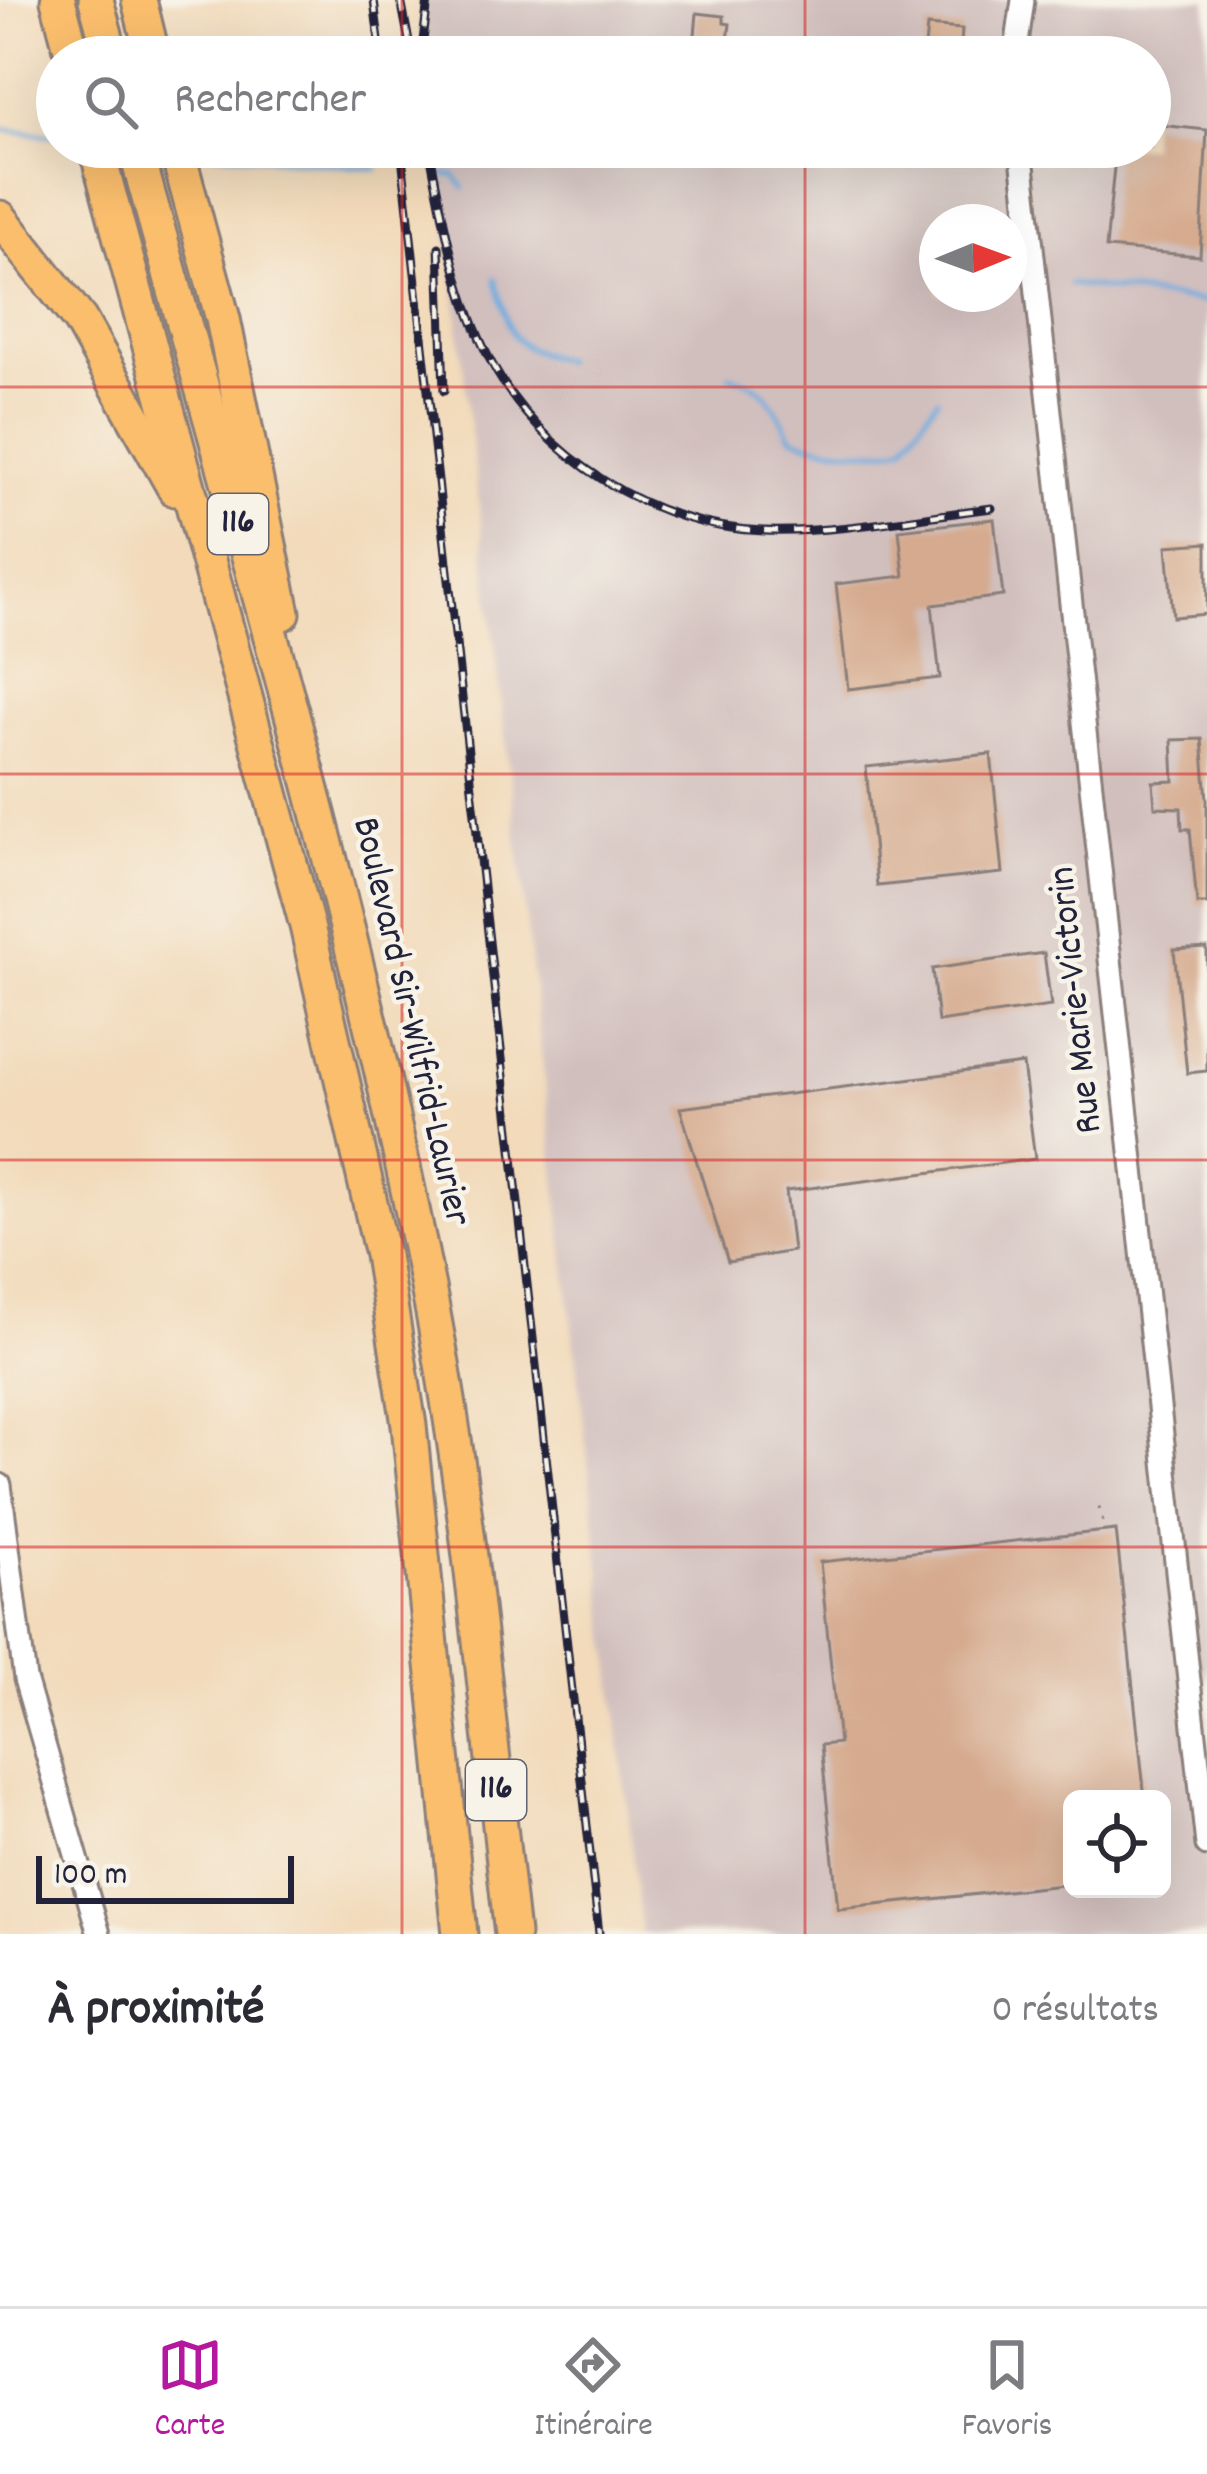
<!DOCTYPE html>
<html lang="fr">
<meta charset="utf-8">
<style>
body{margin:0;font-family:Dekko,sans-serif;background:#f7f7f7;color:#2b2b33}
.controls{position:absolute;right:36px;bottom:36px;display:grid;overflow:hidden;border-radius:18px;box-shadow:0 12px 48px #0002}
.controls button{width:108px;height:108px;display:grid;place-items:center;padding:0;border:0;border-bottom:3px solid #e1e1e2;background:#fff;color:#2b2b33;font:60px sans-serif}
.compass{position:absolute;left:919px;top:204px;width:108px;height:108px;border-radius:50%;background:#fff;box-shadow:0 12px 48px #0002;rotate:89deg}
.scale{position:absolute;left:36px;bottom:30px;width:258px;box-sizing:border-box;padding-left:12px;border:6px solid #22223b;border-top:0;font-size:33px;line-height:42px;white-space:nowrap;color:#22223b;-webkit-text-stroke:9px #f7f3e8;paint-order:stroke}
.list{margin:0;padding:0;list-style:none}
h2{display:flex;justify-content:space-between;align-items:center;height:156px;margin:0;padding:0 48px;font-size:51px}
h2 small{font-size:39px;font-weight:400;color:#7c7c81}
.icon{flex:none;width:66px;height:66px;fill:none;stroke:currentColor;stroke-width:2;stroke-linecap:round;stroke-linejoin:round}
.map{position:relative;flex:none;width:1207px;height:1934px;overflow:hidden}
.search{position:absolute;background:#fff;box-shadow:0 12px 48px #0002;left:36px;right:36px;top:36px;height:132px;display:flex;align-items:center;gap:30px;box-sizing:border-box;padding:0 42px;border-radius:66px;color:#7c7c81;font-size:45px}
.sheet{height:372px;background:#fff}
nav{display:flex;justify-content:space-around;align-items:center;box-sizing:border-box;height:168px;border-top:3px solid #e1e1e2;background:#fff;font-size:33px;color:#7c7c81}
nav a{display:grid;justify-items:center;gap:6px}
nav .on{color:#b5179e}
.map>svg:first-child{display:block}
.industrial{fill:#d1bfbd;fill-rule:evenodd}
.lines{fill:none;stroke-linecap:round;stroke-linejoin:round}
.stream{stroke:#6bacdf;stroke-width:4.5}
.building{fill:#d5aa8e}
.minor-casing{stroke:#8a7e7a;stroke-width:27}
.highway-casing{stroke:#8a7e7a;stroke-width:39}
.path{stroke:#8a7e7a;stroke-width:3;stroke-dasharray:3 9;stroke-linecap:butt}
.minor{stroke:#fff;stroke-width:21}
.highway{stroke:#fabe6d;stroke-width:33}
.rail-casing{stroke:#22223b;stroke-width:9}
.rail{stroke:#f7f3e8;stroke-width:4.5;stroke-dasharray:14;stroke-linecap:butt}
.grid{fill:none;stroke:#d62828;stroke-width:3;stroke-opacity:0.55}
.labels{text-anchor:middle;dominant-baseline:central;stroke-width:9;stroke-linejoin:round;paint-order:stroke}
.shield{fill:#f7f3e8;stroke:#62616f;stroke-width:3}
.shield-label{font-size:36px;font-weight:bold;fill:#22223b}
.street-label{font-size:39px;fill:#22223b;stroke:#f7f3e8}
</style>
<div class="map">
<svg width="1207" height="1934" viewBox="0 0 1207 1934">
<rect width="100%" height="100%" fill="#f7f3e8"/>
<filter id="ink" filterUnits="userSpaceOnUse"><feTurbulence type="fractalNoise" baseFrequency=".00833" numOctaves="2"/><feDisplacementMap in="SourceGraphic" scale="24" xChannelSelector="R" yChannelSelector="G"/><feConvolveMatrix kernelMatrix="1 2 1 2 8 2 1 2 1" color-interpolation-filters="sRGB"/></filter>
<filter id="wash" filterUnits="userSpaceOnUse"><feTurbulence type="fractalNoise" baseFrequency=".004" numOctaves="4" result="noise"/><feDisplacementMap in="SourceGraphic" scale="48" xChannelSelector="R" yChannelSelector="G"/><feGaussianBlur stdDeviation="2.7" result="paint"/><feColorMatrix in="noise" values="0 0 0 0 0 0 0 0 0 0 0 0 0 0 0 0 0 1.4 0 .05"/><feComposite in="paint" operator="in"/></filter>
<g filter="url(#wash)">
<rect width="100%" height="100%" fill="#f2daba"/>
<path class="industrial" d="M 422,0 L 1207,0 L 1207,1934 L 642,1934 L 438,147 L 1150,147 L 1150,57 L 428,57 ZM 937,222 L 1009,222 L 1009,294 L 937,294 ZM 1072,1799 L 1162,1799 L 1162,1889 L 1072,1889 Z"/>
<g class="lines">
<g class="stream">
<path d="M 0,129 L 57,136"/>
<path d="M 192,150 L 377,169"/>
<path d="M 442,174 L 455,176 L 464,188"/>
<path d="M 495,279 C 513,335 503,344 564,361"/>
<path d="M 1069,284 L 1207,302"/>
<path d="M 729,376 C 764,382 775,405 790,435 C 811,449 881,455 904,446 L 938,398"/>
</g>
</g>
<g id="blocks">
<g class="building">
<path d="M 697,13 L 724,16 L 724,23 L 730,24 L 726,57 L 693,57 Z"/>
<path d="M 927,26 L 962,29 L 960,57 L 924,57 Z"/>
<path d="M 1150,124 L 1207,130 L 1200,256 L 1106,248 L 1116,147 L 1150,147 Z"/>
<path d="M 994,519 L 1003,596 L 932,605 L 940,678 L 848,689 L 836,584 L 904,576 L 899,530 Z"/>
<path d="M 1207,543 L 1207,614 L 1173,617 L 1167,546 Z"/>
<path d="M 1202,739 L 1207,799 L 1207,904 L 1197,904 L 1190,829 L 1182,829 L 1181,808 L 1155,807 L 1153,782 L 1174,781 L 1172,740 Z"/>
<path d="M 991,754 L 1003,873 L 877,886 L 866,767 Z"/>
<path d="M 1207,948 L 1207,1071 L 1187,1073 L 1174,950 Z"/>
<path d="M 1044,953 L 1051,1006 L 938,1022 L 932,969 Z"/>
<path d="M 1023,1064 L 1035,1159 L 786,1191 L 793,1251 L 728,1262 L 680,1108 Z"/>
<path d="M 1116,1530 L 1145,1799 L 1072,1799 L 1072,1884 L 838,1909 L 821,1745 L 839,1743 L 820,1562 Z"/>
</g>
</g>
</g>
<g filter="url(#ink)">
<use href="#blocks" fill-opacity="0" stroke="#8a7e7a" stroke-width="3"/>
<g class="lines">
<g class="minor-casing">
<g id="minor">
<path d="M 1015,57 L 1023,0"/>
<path d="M 1021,147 L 1207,1845"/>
<path d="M 0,1485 L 25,1679 L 99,1934"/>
</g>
</g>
<g class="highway-casing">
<g id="highway">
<path d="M 58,0 L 73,57"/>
<path d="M 96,0 L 111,57"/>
<path d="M 139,0 L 153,57"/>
<path d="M 96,147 L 307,926 L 382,1255 L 409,1425 L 460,1934"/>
<path d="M 135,147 C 239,525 352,902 428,1287 C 470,1500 487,1718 512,1934"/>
<path d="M 176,147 L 223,319 L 283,613"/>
<path d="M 0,218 L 80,320 L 175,489"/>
</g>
</g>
<path class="path" d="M 1099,1507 L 1105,1531"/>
<use href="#minor" class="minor"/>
<use href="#highway" class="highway"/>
<g class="rail-casing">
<g id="rail">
<path d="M 374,0 L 381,57"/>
<path d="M 401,0 L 412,57"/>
<path d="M 421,57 L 428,0"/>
<path d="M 401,147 L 599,1934"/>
<path d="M 429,147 C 443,219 455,292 489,358 C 539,457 654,528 764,531 C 839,533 917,517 992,508"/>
<path d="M 439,247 L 444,391"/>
</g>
</g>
<use href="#rail" class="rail"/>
</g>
</g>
<path class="grid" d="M 402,0 L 402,57M 805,0 L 805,57M 402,147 L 402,1934M 805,147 L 805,1934M 0,387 L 1207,387M 0,774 L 1207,774M 0,1160 L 1207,1160M 0,1547 L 1207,1547"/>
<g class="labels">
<g class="shield">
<rect x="208" y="494" width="60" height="60" rx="9"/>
<rect x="466" y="1760" width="60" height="60" rx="9"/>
</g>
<g class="shield-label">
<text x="238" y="524">116</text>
<text x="496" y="1790">116</text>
</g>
<g class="street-label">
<text transform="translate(1078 1000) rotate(-96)">Rue Marie-Victorin</text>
<text transform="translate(409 1022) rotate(77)">Boulevard Sir-Wilfrid-Laurier</text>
</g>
</g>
</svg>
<div class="controls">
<button><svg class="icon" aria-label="locate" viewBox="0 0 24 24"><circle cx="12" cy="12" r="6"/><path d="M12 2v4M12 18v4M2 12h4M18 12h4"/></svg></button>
</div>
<svg class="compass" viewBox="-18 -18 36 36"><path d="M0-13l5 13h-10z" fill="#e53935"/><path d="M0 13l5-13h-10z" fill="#7c7c81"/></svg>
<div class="scale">100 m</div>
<div class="search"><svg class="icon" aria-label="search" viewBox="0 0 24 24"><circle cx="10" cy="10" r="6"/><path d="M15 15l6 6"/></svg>Rechercher</div>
</div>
<section class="sheet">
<h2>À proximité<small>0 résultats</small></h2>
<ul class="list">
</ul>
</section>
<nav>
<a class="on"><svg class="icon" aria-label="map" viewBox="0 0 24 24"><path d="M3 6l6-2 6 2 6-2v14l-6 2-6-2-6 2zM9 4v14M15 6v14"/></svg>Carte</a>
<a><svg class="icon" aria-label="directions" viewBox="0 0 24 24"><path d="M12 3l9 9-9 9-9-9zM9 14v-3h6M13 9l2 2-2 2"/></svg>Itinéraire</a>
<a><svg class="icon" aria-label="saved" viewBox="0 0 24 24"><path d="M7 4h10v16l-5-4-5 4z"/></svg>Favoris</a>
</nav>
